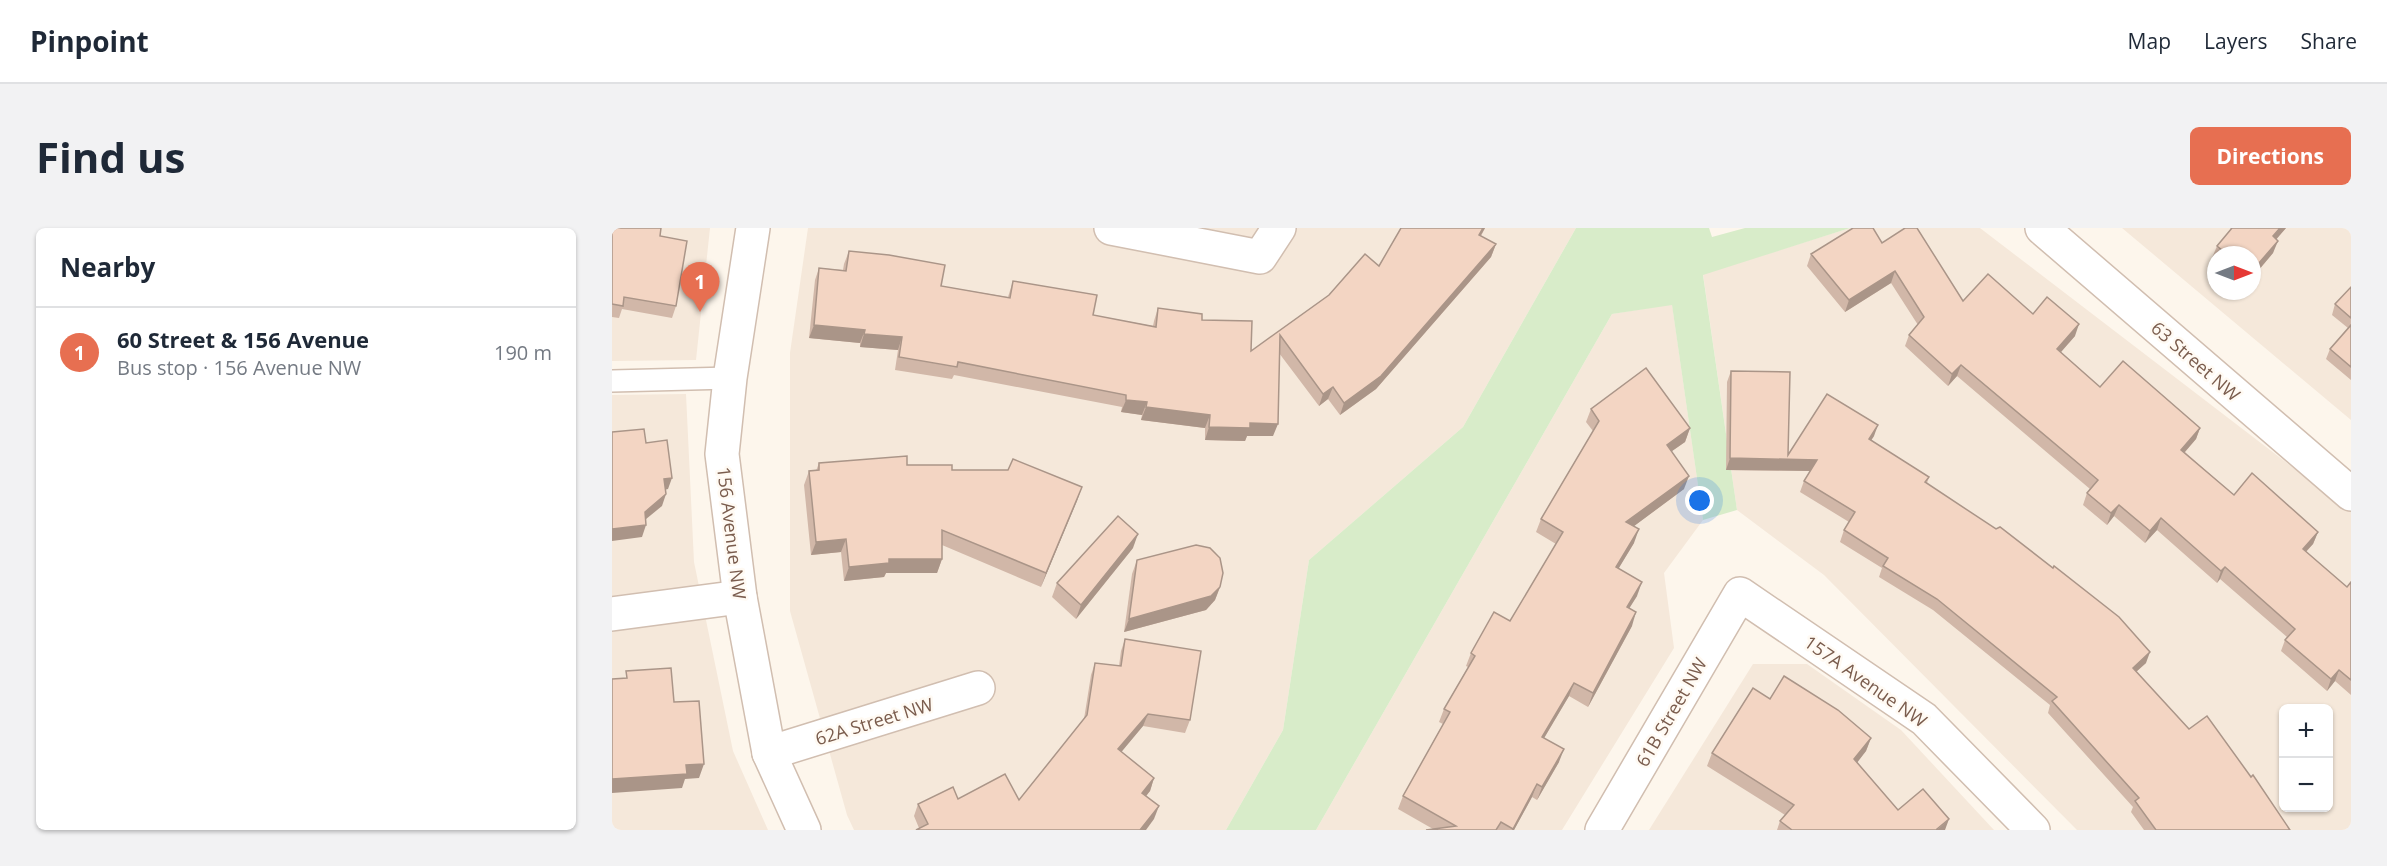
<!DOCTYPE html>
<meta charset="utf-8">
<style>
body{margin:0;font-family:"Open Sans",sans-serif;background:#f2f2f3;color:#1f2937}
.controls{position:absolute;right:18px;bottom:18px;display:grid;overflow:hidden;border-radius:9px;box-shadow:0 2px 4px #0004}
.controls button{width:54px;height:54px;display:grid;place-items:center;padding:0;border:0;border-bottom:2px solid #e0e1e3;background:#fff;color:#1f2937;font:30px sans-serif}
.compass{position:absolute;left:1595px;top:18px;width:54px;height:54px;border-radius:50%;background:#fff;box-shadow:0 2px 4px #0004;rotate:90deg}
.you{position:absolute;left:1088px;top:273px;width:21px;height:21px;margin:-15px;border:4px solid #fff;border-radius:50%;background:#1a73e8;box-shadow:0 0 0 9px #1a73e833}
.badge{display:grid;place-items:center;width:39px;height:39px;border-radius:50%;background:#e76f51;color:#fff;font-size:20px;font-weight:700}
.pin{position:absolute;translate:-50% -50px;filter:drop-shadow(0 2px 3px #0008)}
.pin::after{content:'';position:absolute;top:32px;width:21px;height:18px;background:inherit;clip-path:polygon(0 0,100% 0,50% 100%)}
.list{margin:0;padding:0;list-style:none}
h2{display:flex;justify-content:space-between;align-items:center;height:78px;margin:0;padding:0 24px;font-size:26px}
h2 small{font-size:20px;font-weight:400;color:#747a83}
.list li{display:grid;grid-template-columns:39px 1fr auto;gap:18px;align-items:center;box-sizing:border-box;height:90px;padding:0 24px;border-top:2px solid #e0e1e3}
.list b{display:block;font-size:22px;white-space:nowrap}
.list p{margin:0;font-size:20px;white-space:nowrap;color:#747a83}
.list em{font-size:20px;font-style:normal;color:#747a83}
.map{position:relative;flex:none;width:1739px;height:602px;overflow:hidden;border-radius:9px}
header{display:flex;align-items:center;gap:36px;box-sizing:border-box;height:84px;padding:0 30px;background:#fff;border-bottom:2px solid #e0e1e3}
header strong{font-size:28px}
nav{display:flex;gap:33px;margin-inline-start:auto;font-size:21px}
.intro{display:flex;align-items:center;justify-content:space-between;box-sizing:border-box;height:144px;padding:0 36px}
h1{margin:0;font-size:42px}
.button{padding:15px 27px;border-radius:9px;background:#e76f51;color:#fff;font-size:21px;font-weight:700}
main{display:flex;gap:36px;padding:0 36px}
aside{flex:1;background:#fff;border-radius:9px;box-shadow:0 2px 4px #0004}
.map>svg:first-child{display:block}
.residential{fill:#f5e8da;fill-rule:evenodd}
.green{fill:#d8ecc9}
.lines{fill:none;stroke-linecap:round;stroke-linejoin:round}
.service-casing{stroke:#d1beb0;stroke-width:24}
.minor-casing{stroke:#d1beb0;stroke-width:36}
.tertiary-casing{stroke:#d1beb0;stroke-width:36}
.service{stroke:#fff;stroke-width:21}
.minor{stroke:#fff;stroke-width:33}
.tertiary{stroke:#fff;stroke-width:33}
.wall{fill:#d1b7a8}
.shaded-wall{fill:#aa9588}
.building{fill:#f3d5c3;stroke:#aa9588;stroke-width:1.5}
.labels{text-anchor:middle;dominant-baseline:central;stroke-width:5;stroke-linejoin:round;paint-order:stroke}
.street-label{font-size:18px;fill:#7a5c4d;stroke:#fffaf3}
</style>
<header>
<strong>Pinpoint</strong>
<nav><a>Map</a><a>Layers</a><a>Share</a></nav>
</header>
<div class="intro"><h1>Find us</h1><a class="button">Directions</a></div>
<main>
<aside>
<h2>Nearby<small></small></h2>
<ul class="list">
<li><span class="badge">1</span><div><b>60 Street &amp; 156 Avenue</b><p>Bus stop · 156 Avenue NW</p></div><em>190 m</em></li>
</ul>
</aside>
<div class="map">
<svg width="1739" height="602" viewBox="0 0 1739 602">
<rect width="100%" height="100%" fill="#fdf6ec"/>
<g class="residential">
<path d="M 0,0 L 98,0 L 84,132 L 0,133 Z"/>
<path d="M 196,0 L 964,0 L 851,199 L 697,332 L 671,502 L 614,602 L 242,602 L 235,587 L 178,383 L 178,125 Z"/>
<path d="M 1238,0 L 1368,0 L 1739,284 L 1739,602 L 1465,602 L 1212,347 L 1125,282 L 1091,46 ZM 1672,481 L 1716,481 L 1716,580 L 1672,580 Z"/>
<path d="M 1510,0 L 1739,0 L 1739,192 ZM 1604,27 L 1640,27 L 1640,63 L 1604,63 Z"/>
<path d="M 1060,76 L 1091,292 L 1052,345 L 1062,420 L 950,602 L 704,602 L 1000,86 Z"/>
<path d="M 74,166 L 82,334 L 121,523 L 156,602 L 0,602 L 0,167 Z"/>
<path d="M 1141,436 L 1195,436 L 1289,502 L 1382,602 L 1037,602 Z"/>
</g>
<path class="green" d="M 964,0 L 1097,0 L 1100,9 L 1133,0 L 1238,0 L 1091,47 L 1125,282 L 1091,292 L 1060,77 L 1000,86 L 704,602 L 614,602 L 671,502 L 697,332 L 851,199 Z"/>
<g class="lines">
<g class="service-casing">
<path id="service" d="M 0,153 L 118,150"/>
</g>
<g class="minor-casing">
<g id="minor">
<path d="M 499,0 L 648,29 L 667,0"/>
<path d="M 1430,0 L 1739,266"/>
<path d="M 0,386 L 128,369"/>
<path d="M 157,525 L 366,460"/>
<path d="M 990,602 L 1128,366 L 1312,491 L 1421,602"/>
</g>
</g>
<g class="tertiary-casing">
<path id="tertiary" d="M 141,0 L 118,150 L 110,226 L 128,369 L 157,525 L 192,602"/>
</g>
<use href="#service" class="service"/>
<use href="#minor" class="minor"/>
<use href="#tertiary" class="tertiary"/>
</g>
<g class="wall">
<path d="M 0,0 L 48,8 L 64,78 L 60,90 L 10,81 L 7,90 L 0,89 Z"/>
<path d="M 789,0 L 873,0 L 869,8 L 884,16 L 879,29 L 764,161 L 728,187 L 716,171 L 707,178 L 667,125 L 661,208 L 635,208 L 633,213 L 593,212 L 593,200 L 529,192 L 530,187 L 509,184 L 510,179 L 342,147 L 340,151 L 283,142 L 286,122 L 248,119 L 248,115 L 197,110 L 203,52 L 207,40 L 231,42 L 232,36 L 237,23 L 329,58 L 396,69 L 401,53 L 481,87 L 541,98 L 542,93 L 546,80 L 590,92 L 639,123 L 767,38 Z"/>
<path d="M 1618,0 L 1674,0 L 1664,11 L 1661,25 L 1640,50 L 1640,27 L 1604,27 L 1604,34 L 1600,30 L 1605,18 L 1619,1 Z"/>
<path d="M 1270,15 L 1351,73 L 1421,86 L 1463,108 L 1449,124 L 1488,159 L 1588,200 L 1584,211 L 1573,224 L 1622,267 L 1706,304 L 1701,316 L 1694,324 L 1735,359 L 1739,354 L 1739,467 L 1723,453 L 1715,463 L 1669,423 L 1673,412 L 1675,409 L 1608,351 L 1605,355 L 1545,302 L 1533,315 L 1502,288 L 1495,297 L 1471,277 L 1475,265 L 1478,261 L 1345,148 L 1336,158 L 1293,118 L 1297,107 L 1306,97 L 1279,55 L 1233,84 L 1195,38 L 1199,26 Z"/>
<path d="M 1739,59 L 1739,152 L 1714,131 L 1718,121 L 1736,100 L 1720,87 L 1723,76 Z"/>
<path d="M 1119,143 L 1176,227 L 1262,208 L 1259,212 L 1317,249 L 1315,255 L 1534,435 L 1524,444 L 1577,501 L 1639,549 L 1678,602 L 1532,602 L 1519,584 L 1521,579 L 1436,485 L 1438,477 L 1321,382 L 1267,349 L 1270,340 L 1228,314 L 1232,302 L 1237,294 L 1188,264 L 1192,253 L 1198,243 L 1114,242 L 1115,154 Z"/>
<path d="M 979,181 L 1078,200 L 1073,214 L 1060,223 L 1072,261 L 1022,298 L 1022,315 L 1006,341 L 1025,368 L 1017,380 L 1020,398 L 976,479 L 957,468 L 932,510 L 947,534 L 925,572 L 920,569 L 902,602 L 814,602 L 821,601 L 786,581 L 791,568 L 831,496 L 827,494 L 832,481 L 856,439 L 854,438 L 859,425 L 898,393 L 944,316 L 924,304 L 929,291 L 981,203 L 974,194 Z"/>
<path d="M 207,235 L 295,237 L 470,259 L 429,359 L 330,317 L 330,331 L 325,345 L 274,345 L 272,349 L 232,353 L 229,324 L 199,327 L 192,257 L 197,243 L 204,243 Z"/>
<path d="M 521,320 L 464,391 L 440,369 L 445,355 Z"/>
<path d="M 525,332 L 608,359 L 603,372 L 594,382 L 512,404 L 520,346 Z"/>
<path d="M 513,411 L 578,492 L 573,505 L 531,498 L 509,524 L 542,550 L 538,563 L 534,568 L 542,591 L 307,600 L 302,588 L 306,576 L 346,571 L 407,572 L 472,491 L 479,447 L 483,435 L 507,438 L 509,423 Z"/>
<path d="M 1158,471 L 1259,510 L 1254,523 L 1245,534 L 1286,582 L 1333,602 L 1165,602 L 1168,593 L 1173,587 L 1095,538 L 1100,525 Z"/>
</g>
<g class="shaded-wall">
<path d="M 871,0 L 873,0 L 862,19 L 867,7 Z"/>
<path d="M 1668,0 L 1674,0 L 1656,21 L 1661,8 Z"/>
<path d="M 1666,13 L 1661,25 L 1640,50 L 1640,43 Z"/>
<path d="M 884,16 L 879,29 L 764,161 L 728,187 L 732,175 Z"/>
<path d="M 1283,43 L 1279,55 L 1233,84 L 1237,72 Z"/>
<path d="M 1467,96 L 1463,108 L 1441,133 L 1445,121 Z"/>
<path d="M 202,97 L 253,102 L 248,115 L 197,110 Z"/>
<path d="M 252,106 L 290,109 L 286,122 L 248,119 Z"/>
<path d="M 1349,137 L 1345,148 L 1336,158 L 1340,146 Z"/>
<path d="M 721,159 L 716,171 L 707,178 L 711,166 Z"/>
<path d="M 514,172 L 535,174 L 530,187 L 509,184 Z"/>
<path d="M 534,179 L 598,187 L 593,200 L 529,192 Z"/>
<path d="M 638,195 L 666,196 L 661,208 L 635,208 L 633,213 L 593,212 L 597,199 Z"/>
<path d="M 1266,197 L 1262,208 L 1253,222 L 1257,211 Z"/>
<path d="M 1078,200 L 1073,214 L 1050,230 L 1055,217 Z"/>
<path d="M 1588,200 L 1584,211 L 1565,233 L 1569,222 Z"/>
<path d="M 1118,230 L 1205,232 L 1201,243 L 1114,242 Z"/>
<path d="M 1077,248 L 1072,261 L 1010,307 L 1014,294 Z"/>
<path d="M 60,250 L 56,261 L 48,263 L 52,251 Z"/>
<path d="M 470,259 L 465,273 L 429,359 L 434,345 Z"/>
<path d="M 54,266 L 50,278 L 28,296 L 33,284 Z"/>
<path d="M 1507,277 L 1502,288 L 1495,297 L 1499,285 Z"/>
<path d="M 1549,290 L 1545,302 L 1533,315 L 1538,303 Z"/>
<path d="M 34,297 L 30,309 L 0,313 L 0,301 Z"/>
<path d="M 1027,301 L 1022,315 L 999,353 L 1004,339 Z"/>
<path d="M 1706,304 L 1701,316 L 1686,332 L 1691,321 Z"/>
<path d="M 526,306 L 521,320 L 464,391 L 469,377 Z"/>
<path d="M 234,311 L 229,324 L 199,327 L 204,314 Z"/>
<path d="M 277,331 L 330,331 L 325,345 L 274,345 L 272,349 L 232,353 L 237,339 Z"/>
<path d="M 1613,339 L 1608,351 L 1605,355 L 1609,343 Z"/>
<path d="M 1030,354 L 1025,368 L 1010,392 L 1015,379 Z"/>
<path d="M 608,359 L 603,372 L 594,382 L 512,404 L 517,391 Z"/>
<path d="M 1024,384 L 1020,398 L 976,479 L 981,465 Z"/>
<path d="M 1538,424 L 1534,435 L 1516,451 L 1521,440 Z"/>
<path d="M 1727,442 L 1723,453 L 1715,463 L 1719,451 Z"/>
<path d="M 962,455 L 957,468 L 925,522 L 930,509 Z"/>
<path d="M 536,486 L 531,498 L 501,534 L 506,521 Z"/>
<path d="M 1259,510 L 1254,523 L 1238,544 L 1242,531 Z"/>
<path d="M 952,521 L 947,534 L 925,572 L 930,559 Z"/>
<path d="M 92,536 L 87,550 L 73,551 L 70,560 L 0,565 L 0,551 L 74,537 Z"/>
<path d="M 542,550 L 538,563 L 526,578 L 530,565 Z"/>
<path d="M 925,556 L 920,569 L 902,602 L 900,602 Z"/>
<path d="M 547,578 L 542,591 L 534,602 L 528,602 Z"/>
<path d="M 1337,591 L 1333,602 L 1325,602 Z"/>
</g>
<g class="building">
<path d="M 0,0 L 49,0 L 48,8 L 75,13 L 64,78 L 12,69 L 11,78 L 0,76 Z"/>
<path d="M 789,0 L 871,0 L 867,7 L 884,16 L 769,148 L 732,175 L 721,159 L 711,166 L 668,107 L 666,196 L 638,195 L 638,200 L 597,199 L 598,187 L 534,179 L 535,174 L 514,172 L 514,167 L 346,134 L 345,139 L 287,129 L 290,109 L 252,106 L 253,102 L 202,97 L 207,40 L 234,43 L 237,23 L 277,27 L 333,37 L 329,58 L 398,70 L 401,53 L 485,67 L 481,87 L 544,99 L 546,80 L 590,86 L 590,92 L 640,93 L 639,123 L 717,67 L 753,26 L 767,38 Z"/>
<path d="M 1241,0 L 1261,0 L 1270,15 L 1293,0 L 1305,0 L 1351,73 L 1376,46 L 1421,86 L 1435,69 L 1467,96 L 1445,121 L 1488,159 L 1511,133 L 1588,200 L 1569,222 L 1622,267 L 1640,245 L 1706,304 L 1691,321 L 1735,359 L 1739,354 L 1739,452 L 1727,442 L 1719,451 L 1673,412 L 1683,401 L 1613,339 L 1609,343 L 1549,290 L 1538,303 L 1507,277 L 1499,285 L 1475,265 L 1486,252 L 1349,137 L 1340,146 L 1297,107 L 1312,89 L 1283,43 L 1237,72 L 1199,26 Z"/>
<path d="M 1620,0 L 1668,0 L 1661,8 L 1666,13 L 1640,43 L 1640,27 L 1616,27 L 1605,18 Z"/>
<path d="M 1739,59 L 1739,90 L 1723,76 Z"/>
<path d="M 1739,97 L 1739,139 L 1718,121 Z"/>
<path d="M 1034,140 L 1078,200 L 1055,217 L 1077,248 L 1014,294 L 1027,301 L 1004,339 L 1030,354 L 1015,379 L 1024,384 L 981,465 L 962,455 L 930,509 L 952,521 L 930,559 L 925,556 L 901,601 L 889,594 L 884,602 L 814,602 L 844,598 L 791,568 L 838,484 L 832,481 L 863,428 L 859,425 L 882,384 L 898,393 L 951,304 L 929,291 L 987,193 L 979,181 Z"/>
<path d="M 1119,143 L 1178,144 L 1176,227 L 1215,166 L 1266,197 L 1257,211 L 1317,249 L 1313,254 L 1384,301 L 1388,299 L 1441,340 L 1442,338 L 1507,389 L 1538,424 L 1521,440 L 1577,501 L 1595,488 L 1639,549 L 1641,547 L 1678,602 L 1544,602 L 1523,573 L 1527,570 L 1440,473 L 1445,469 L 1325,371 L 1271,338 L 1276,330 L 1232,302 L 1243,284 L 1192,253 L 1205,232 L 1118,230 Z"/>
<path d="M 32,201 L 34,215 L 55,212 L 60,250 L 52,251 L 54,266 L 33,284 L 34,297 L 0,301 L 0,204 Z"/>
<path d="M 295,228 L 295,237 L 340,237 L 340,242 L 396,242 L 401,231 L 470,259 L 434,345 L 330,302 L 330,331 L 277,331 L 277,335 L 237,339 L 234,311 L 204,314 L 197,243 L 207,242 L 207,235 Z"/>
<path d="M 506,288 L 526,306 L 469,377 L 445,355 Z"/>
<path d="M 584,317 L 598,320 L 608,330 L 611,345 L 608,359 L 599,368 L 517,391 L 525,332 Z"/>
<path d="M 513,411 L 589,423 L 578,492 L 536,486 L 506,521 L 542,550 L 530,565 L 547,578 L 528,602 L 304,602 L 316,596 L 306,576 L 341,559 L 346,571 L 393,546 L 407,572 L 475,487 L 483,435 L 509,438 Z"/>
<path d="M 59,440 L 62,474 L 87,473 L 92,536 L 74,537 L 75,546 L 0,551 L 0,451 L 15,450 L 14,443 Z"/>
<path d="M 1172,448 L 1226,482 L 1259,510 L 1242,531 L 1286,582 L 1311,561 L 1337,591 L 1325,601 L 1326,602 L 1180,602 L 1168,593 L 1182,577 L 1100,525 L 1141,460 L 1158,471 Z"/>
</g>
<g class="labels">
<g class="street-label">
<text transform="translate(1584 133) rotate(41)">63 Street NW</text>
<text transform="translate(120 305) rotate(83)">156 Avenue NW</text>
<text transform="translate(1254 453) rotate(35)">157A Avenue NW</text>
<text transform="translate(1059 484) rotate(-60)">61B Street NW</text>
<text transform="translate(262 493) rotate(-17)">62A Street NW</text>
</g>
</g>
</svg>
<div class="controls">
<button>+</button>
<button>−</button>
</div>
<svg class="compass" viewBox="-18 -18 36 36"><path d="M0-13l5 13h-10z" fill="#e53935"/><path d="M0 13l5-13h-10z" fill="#747a83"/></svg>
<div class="you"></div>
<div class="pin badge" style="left:88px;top:84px">1</div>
</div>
</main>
